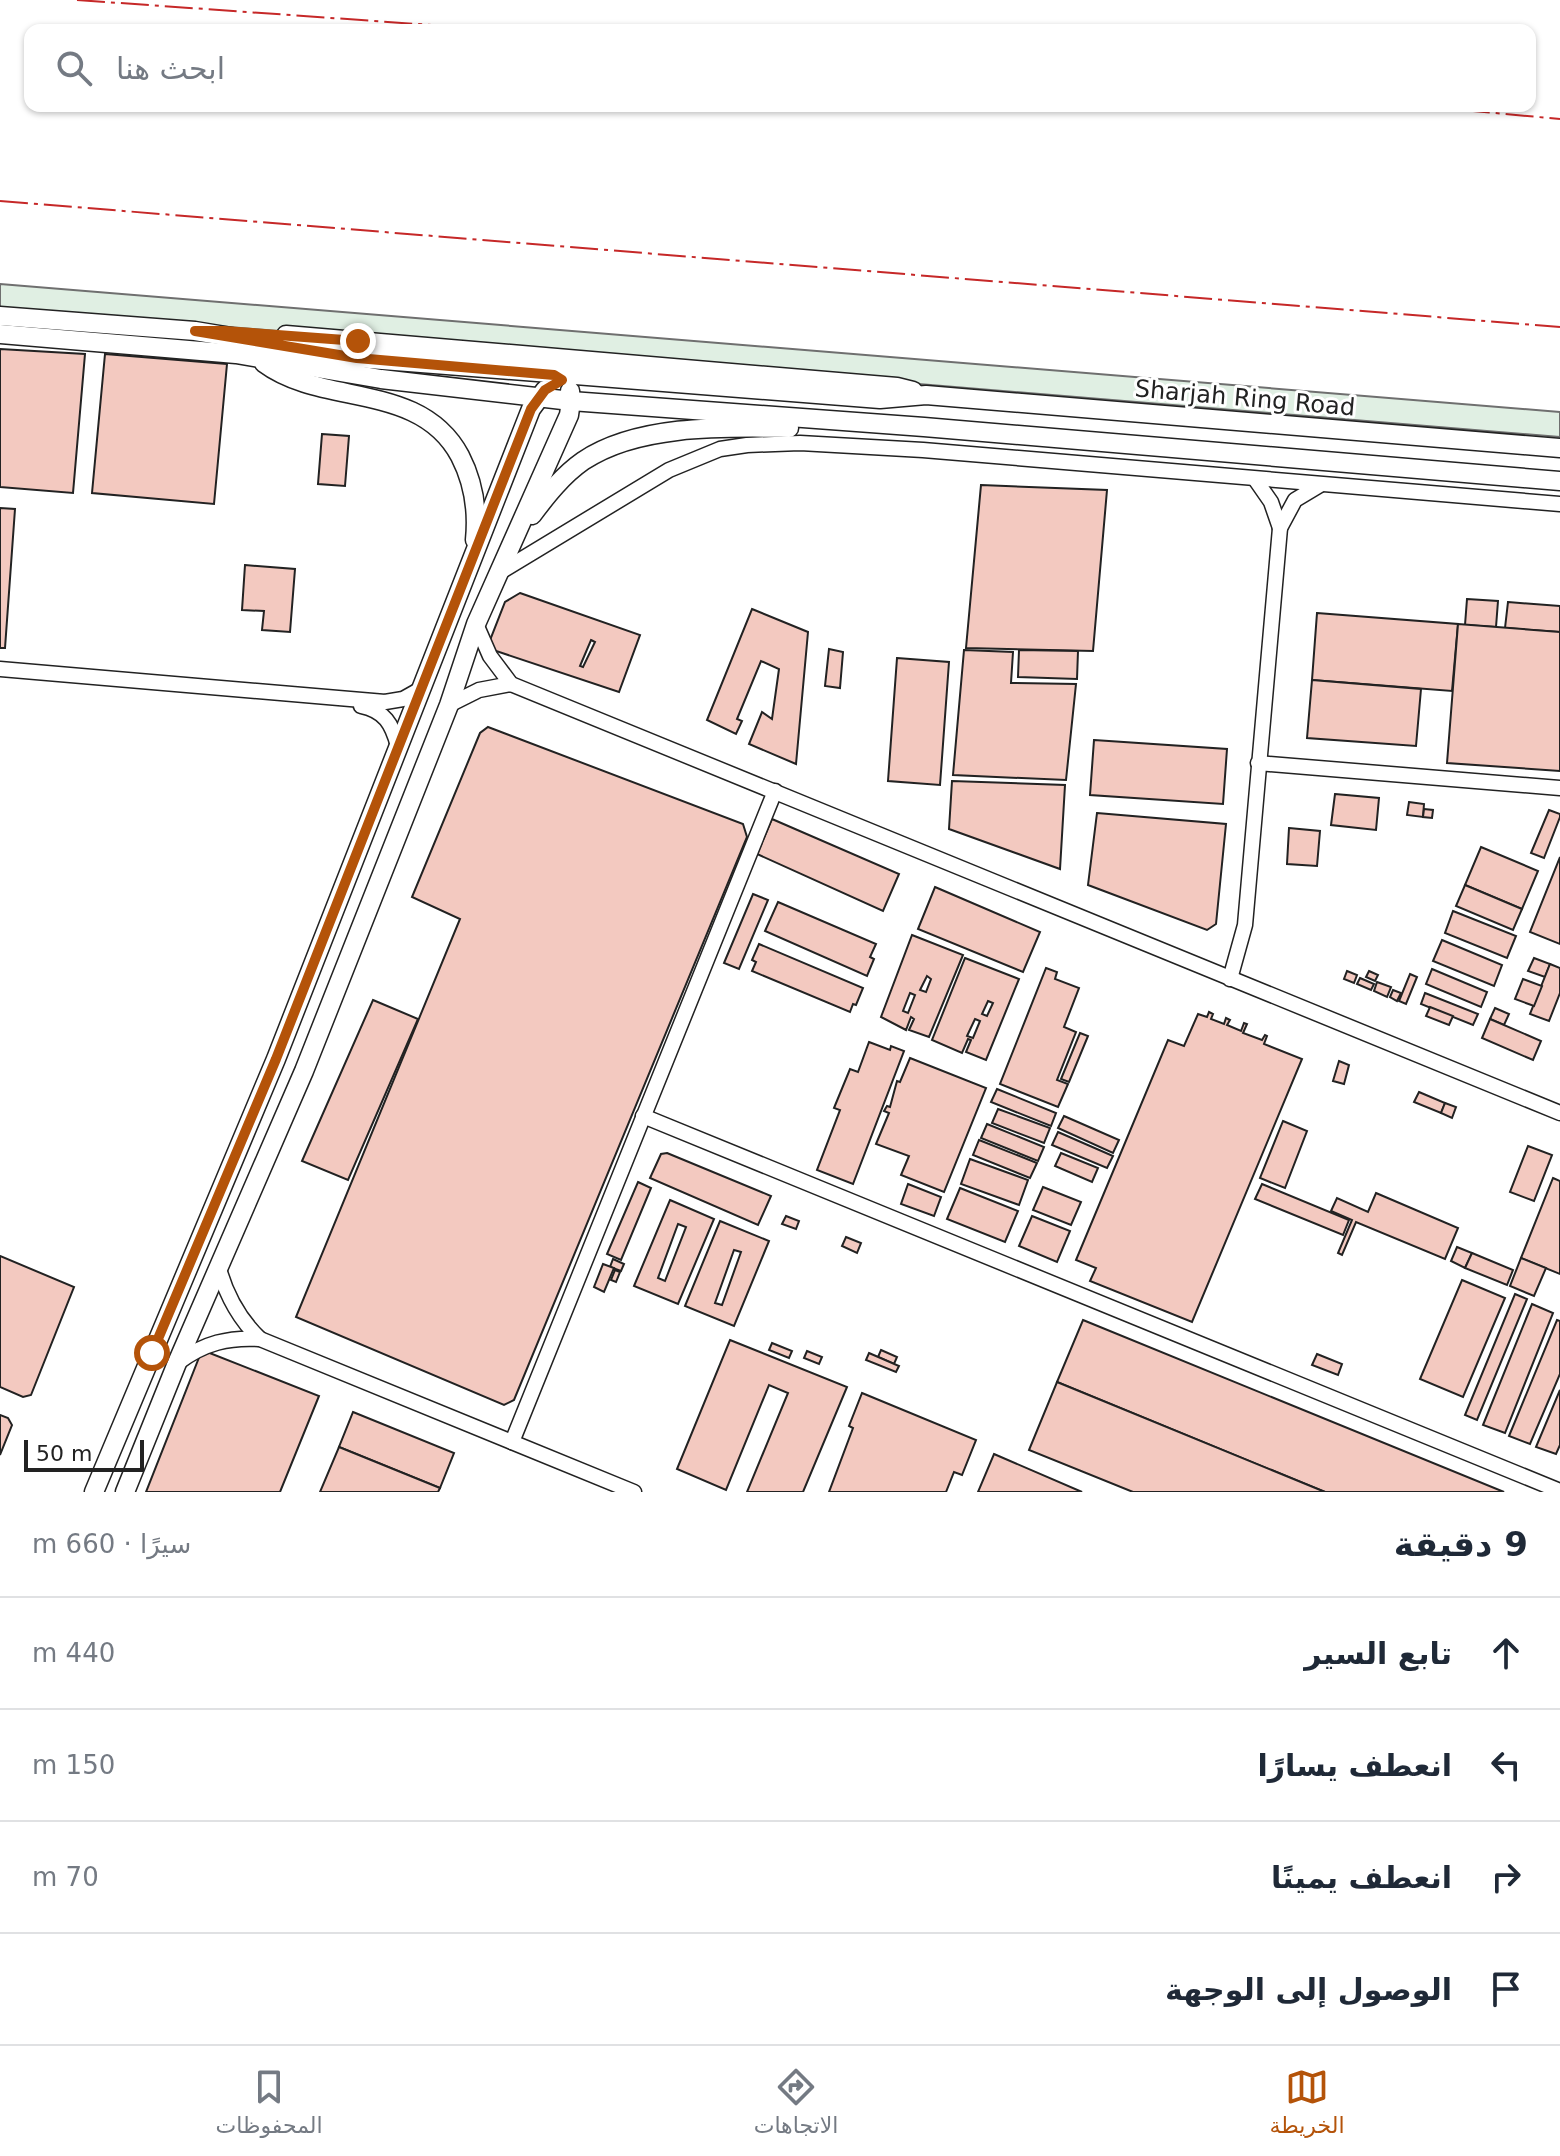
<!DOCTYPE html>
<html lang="ar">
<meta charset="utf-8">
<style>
body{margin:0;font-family:"DejaVu Sans","Noto Naskh Arabic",sans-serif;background:#f6f6f7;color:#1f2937;direction:rtl}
.scale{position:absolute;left:24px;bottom:20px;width:120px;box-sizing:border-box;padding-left:8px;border:4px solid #222;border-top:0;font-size:22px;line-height:28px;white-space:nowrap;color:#222;-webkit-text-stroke:6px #fff;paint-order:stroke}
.stop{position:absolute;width:24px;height:24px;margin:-18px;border:6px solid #b45309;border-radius:50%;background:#fff}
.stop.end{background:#b45309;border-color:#fff;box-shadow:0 2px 8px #0008}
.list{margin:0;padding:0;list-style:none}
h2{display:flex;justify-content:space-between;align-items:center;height:104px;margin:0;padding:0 32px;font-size:34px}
h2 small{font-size:26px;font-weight:400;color:#747a83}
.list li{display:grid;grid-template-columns:52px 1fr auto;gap:24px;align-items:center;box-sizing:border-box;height:112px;padding:0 32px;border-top:2px solid #e0e1e3}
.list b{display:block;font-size:30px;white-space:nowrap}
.list em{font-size:26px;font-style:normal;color:#747a83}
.icon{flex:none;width:44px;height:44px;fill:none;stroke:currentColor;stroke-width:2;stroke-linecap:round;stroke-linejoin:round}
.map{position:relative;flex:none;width:1560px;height:1492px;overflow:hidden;direction:ltr}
.search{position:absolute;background:#fff;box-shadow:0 2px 6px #0004;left:24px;right:24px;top:24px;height:88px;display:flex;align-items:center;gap:20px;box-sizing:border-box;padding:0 28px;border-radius:16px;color:#747a83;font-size:30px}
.sheet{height:552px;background:#fff}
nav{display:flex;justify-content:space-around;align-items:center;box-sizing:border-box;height:112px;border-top:2px solid #e0e1e3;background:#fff;font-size:22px;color:#747a83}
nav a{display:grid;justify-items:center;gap:4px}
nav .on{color:#b45309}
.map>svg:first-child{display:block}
.green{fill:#e0efe3;stroke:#6f6f6f;stroke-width:2}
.building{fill:#f3c9c0;stroke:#222;stroke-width:2;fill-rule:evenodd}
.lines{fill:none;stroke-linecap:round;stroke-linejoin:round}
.minor-casing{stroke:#222;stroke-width:17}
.tertiary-casing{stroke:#222;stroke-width:21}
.minor{stroke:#fff;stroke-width:14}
.tertiary{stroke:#fff;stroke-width:18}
.power{stroke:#c62828;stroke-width:2;stroke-dasharray:28 6 4 6;stroke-linecap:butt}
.route{stroke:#b45309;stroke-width:10}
.labels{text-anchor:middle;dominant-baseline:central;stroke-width:6;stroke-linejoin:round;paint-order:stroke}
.street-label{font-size:24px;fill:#222;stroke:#fff}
</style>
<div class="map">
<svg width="1560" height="1492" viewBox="0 0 1560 1492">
<rect width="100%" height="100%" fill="#fff"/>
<path class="green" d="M 0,284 L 1560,412 L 1560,437 L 0,308 Z"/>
<g class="building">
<path d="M 0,349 L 85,354 L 73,493 L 0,487 Z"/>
<path d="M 105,354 L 227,364 L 214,504 L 92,493 Z"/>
<path d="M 322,434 L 349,436 L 345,486 L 318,484 Z"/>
<path d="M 981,485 L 1107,490 L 1093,651 L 966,648 Z"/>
<path d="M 0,508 L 15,509 L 5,648 L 0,648 Z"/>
<path d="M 245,565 L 295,569 L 290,632 L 262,630 L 264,611 L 242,610 Z"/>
<path d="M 520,593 L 640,635 L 619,692 L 487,648 L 505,602 ZM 591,640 L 595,642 L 583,667 L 580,666 Z"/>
<path d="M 1467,599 L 1498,601 L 1496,627 L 1465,625 Z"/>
<path d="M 1508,602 L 1560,606 L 1560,632 L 1505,628 Z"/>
<path d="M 752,609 L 808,632 L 796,764 L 749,744 L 762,712 L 772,719 L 779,669 L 761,661 L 737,719 L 742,721 L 736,734 L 707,720 Z"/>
<path d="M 1317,613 L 1458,624 L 1452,691 L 1312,680 Z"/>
<path d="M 1458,624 L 1560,632 L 1560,771 L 1447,763 Z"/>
<path d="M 829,649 L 843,652 L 840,688 L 825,686 Z"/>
<path d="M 964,650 L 1013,652 L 1011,683 L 1076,684 L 1066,780 L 953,775 Z"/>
<path d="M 1019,650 L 1078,651 L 1077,679 L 1018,677 Z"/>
<path d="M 897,658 L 949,662 L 940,785 L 888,781 Z"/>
<path d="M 1312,680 L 1421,689 L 1416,746 L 1307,738 Z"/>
<path d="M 488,727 L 743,824 L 747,837 L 514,1400 L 504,1405 L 296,1317 L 460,919 L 412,897 L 480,733 Z"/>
<path d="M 1094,740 L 1227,749 L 1223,804 L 1090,795 Z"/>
<path d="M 952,781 L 1065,785 L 1060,869 L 949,829 Z"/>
<path d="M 1335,794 L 1379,798 L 1376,830 L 1331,825 Z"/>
<path d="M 1409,802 L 1424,804 L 1423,817 L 1407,815 Z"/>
<path d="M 1424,809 L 1433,810 L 1432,818 L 1423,817 Z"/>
<path d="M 1549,810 L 1560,814 L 1560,817 L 1544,858 L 1531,853 Z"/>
<path d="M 1097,813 L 1226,824 L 1216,924 L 1207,930 L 1088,885 Z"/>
<path d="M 772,819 L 899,874 L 883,911 L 757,854 Z"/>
<path d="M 1289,828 L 1320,831 L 1317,866 L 1287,864 Z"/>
<path d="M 1481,847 L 1538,871 L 1522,909 L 1465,885 Z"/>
<path d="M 1560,857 L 1560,944 L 1530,932 Z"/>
<path d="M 1465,885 L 1522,909 L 1513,930 L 1456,906 Z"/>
<path d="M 935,887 L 1040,932 L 1023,972 L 918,929 Z"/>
<path d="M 753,894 L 768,900 L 739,969 L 724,963 Z"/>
<path d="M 778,902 L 876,944 L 870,957 L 874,959 L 867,976 L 765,931 Z"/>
<path d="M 1453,911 L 1516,936 L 1507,958 L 1445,933 Z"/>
<path d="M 912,935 L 963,955 L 929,1037 L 909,1030 L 914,1019 L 911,1017 L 906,1030 L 881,1017 ZM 927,976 L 931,979 L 926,992 L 920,990 ZM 910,993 L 915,995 L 908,1013 L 903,1011 Z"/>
<path d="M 1442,940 L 1502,965 L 1494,986 L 1433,961 Z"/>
<path d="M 759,944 L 863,988 L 856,1005 L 853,1004 L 850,1012 L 752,971 L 756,962 L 752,960 Z"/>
<path d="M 965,958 L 1019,979 L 986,1060 L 966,1052 L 971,1040 L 968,1039 L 962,1053 L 932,1040 ZM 988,1001 L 993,1003 L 987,1016 L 982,1014 ZM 975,1019 L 980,1021 L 973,1038 L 967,1036 Z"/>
<path d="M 1534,958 L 1550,964 L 1545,977 L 1528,971 Z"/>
<path d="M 1550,964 L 1560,968 L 1560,993 L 1549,1021 L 1530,1014 Z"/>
<path d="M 1046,968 L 1057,972 L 1055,979 L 1079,988 L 1064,1027 L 1076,1032 L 1057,1080 L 1068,1084 L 1058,1107 L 1000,1084 Z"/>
<path d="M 1432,969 L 1487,992 L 1481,1007 L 1426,984 Z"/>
<path d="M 1347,971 L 1357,975 L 1354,983 L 1344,979 Z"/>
<path d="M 1369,971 L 1378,975 L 1375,981 L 1366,977 Z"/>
<path d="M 1410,974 L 1417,977 L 1406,1004 L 1399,1001 Z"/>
<path d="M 1360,978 L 1374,984 L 1371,990 L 1357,984 Z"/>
<path d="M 1523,979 L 1542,986 L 1534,1006 L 1515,999 Z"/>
<path d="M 1377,982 L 1391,987 L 1387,997 L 1374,991 Z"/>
<path d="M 1393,990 L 1401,993 L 1397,1001 L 1390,997 Z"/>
<path d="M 1425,993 L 1478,1014 L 1473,1025 L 1421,1004 Z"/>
<path d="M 373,1000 L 418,1019 L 348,1180 L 302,1161 Z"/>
<path d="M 1430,1007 L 1453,1016 L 1449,1025 L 1426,1016 Z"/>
<path d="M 1495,1008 L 1509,1014 L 1504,1025 L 1490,1019 Z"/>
<path d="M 1209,1012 L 1213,1014 L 1211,1019 L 1224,1024 L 1226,1018 L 1230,1020 L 1227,1025 L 1241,1031 L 1244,1023 L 1247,1024 L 1243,1033 L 1262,1040 L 1265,1035 L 1267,1036 L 1264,1044 L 1302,1059 L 1192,1322 L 1090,1281 L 1096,1268 L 1076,1260 L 1168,1040 L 1184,1046 L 1198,1014 L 1207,1017 Z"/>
<path d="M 1490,1019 L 1541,1041 L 1533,1060 L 1482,1038 Z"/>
<path d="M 1080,1033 L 1088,1036 L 1069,1082 L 1061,1079 Z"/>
<path d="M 869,1042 L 890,1050 L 891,1046 L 904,1051 L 853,1184 L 817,1170 L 840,1110 L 834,1108 L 850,1069 L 858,1072 Z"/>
<path d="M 910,1058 L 986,1088 L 944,1192 L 901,1175 L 909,1156 L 876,1144 L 889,1113 L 884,1111 L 887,1106 L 890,1107 L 897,1081 L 900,1082 Z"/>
<path d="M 1339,1061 L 1349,1065 L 1344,1084 L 1333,1081 Z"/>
<path d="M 997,1089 L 1056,1113 L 1051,1126 L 991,1102 Z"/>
<path d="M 1419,1092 L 1445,1103 L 1441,1113 L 1414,1102 Z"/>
<path d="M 1445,1103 L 1456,1107 L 1452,1118 L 1441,1113 Z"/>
<path d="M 998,1109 L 1050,1128 L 1044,1143 L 992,1123 Z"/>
<path d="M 1064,1116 L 1119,1140 L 1113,1153 L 1058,1128 Z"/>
<path d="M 1283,1121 L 1307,1131 L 1285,1188 L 1260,1178 Z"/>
<path d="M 987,1124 L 1044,1147 L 1038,1161 L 981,1138 Z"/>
<path d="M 1058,1132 L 1113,1156 L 1107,1168 L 1052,1145 Z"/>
<path d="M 979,1140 L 1037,1163 L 1030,1178 L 973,1155 Z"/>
<path d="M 1528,1146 L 1552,1155 L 1534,1201 L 1510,1192 Z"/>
<path d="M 667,1153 L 771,1196 L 758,1225 L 650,1178 L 661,1154 Z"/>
<path d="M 1061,1153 L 1098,1168 L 1092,1182 L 1055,1166 Z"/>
<path d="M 970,1159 L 1028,1180 L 1019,1205 L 961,1184 Z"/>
<path d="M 1553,1178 L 1560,1181 L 1560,1274 L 1521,1258 Z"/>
<path d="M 638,1182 L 651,1188 L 621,1260 L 607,1254 Z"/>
<path d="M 908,1184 L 941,1197 L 934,1216 L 901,1204 Z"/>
<path d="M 1262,1184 L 1349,1220 L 1343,1235 L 1255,1199 Z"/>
<path d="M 1043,1187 L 1081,1202 L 1071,1225 L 1033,1210 Z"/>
<path d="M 960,1188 L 1018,1211 L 1005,1242 L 947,1219 Z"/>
<path d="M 1376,1193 L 1458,1228 L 1445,1259 L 1356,1222 L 1342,1255 L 1338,1253 L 1352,1220 L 1331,1211 L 1337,1198 L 1368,1212 Z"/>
<path d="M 670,1200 L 714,1219 L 678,1304 L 634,1286 ZM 678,1224 L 686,1227 L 665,1281 L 658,1278 Z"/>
<path d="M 786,1216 L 799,1221 L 796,1229 L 782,1224 Z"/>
<path d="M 1032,1216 L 1070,1231 L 1057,1262 L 1019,1246 Z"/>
<path d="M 720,1221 L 769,1241 L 734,1326 L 685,1306 ZM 734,1250 L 741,1252 L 722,1305 L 715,1303 Z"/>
<path d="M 846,1237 L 861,1243 L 857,1253 L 842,1246 Z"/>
<path d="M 1457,1247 L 1472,1253 L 1465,1268 L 1451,1261 Z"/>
<path d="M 1472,1253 L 1513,1270 L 1507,1285 L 1465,1268 Z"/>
<path d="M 0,1256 L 74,1287 L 31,1395 L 23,1397 L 0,1387 Z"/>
<path d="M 1521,1258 L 1546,1268 L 1534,1296 L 1510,1286 Z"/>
<path d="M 613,1259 L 624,1264 L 621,1271 L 610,1267 Z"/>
<path d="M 603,1264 L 614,1268 L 604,1292 L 594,1287 Z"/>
<path d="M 615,1270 L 620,1272 L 616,1282 L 611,1280 Z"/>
<path d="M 1462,1280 L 1505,1298 L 1463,1397 L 1420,1379 Z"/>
<path d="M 1515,1294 L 1527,1299 L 1477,1420 L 1465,1415 Z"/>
<path d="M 1532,1304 L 1553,1313 L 1505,1433 L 1483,1425 Z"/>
<path d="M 1083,1320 L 1504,1492 L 1325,1492 L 1057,1382 Z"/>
<path d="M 1557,1320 L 1560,1321 L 1560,1374 L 1530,1444 L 1509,1436 Z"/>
<path d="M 730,1340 L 847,1387 L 803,1492 L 747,1492 L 788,1393 L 769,1385 L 726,1490 L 677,1469 Z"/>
<path d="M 772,1343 L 792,1351 L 789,1358 L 769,1350 Z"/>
<path d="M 202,1350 L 319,1396 L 280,1492 L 146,1492 Z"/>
<path d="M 881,1350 L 897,1357 L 894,1364 L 878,1357 Z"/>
<path d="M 807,1351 L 822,1357 L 819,1364 L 804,1358 Z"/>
<path d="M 869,1353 L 899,1366 L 896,1372 L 866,1360 Z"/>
<path d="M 1317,1354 L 1342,1364 L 1338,1375 L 1312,1365 Z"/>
<path d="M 1057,1382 L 1325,1492 L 1133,1492 L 1029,1450 Z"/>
<path d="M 1560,1390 L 1560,1445 L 1556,1454 L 1536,1447 Z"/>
<path d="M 862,1393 L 976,1440 L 962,1475 L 954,1472 L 946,1492 L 829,1492 L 853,1428 L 849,1426 Z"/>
<path d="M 353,1412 L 454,1453 L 440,1488 L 339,1447 Z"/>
<path d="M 0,1415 L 8,1418 L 12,1425 L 0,1455 Z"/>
<path d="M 339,1447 L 440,1488 L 438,1492 L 320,1492 Z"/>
<path d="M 994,1454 L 1082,1492 L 978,1492 Z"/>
</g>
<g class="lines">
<g class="minor-casing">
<g id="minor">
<path d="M 1255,479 L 1271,502 L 1280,528"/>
<path d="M 497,574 L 669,470 L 720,449 L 747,445 L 800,443 L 923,450 L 1560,504"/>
<path d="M 476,624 L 490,656 L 511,684 L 1560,1113"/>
<path d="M 0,669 L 385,702 L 403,699 L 419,690"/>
<path d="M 449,705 L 479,690 L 511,684"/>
<path d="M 361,706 C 385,711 392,724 398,746"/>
<path d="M 1258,763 L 1560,788"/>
<path d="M 1230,979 L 1245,925 L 1280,528 L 1295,500 L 1320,485"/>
<path d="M 643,1116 L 1560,1491"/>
<path d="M 219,1269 C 227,1297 239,1319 260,1339"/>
<path d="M 179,1362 C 204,1343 229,1337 260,1339 L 634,1492"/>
<path d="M 512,1442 L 775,791"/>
</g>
</g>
<g class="tertiary-casing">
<g id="tertiary">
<path d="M 0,316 L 195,331 L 357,358 L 880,399 L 926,395 L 1560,448"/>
<path d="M 0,334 L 236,354 L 381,379 L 571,401 L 924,427 L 1560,481"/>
<path d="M 286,335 L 897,387 L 913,391"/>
<path d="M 264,363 C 323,407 420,381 460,456 C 474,483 478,510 475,540"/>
<path d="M 532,515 C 547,495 563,475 583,461 C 638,424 725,427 789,428"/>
<path d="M 94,1492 L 276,1059 L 531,409 L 545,390"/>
<path d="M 125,1492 L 177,1363 L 304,1071 L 449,705 L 476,624 L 569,415 L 571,401 L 570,391"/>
</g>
</g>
<use href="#minor" class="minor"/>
<use href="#tertiary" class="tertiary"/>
<g class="power">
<path d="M 77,0 L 502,30"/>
<path d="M 1418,106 L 1560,119"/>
<path d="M 0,201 L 1560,327"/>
</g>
</g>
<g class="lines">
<path class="route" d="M 152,1353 L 276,1059 L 531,409 L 545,390 L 562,380 L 554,375 L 357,358 L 195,331 L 224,331 L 358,341"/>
</g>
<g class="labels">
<g class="street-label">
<text transform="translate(1245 398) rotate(5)">Sharjah Ring Road</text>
</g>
</g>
</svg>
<div class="scale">50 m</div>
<div class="stop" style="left:152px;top:1353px"></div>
<div class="stop end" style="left:358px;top:341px"></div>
<div class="search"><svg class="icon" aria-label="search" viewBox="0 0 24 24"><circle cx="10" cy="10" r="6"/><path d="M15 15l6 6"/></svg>ابحث هنا</div>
</div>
<section class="sheet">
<h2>9 دقيقة<small>سيرًا · 660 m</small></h2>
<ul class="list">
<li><svg class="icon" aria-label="ahead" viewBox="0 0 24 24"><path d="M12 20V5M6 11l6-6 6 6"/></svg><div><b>تابع السير</b></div><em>440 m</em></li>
<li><svg class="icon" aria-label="left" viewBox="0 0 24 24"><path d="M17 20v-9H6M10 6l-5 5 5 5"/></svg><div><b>انعطف يسارًا</b></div><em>150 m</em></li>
<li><svg class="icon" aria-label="right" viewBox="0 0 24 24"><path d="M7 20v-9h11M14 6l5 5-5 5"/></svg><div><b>انعطف يمينًا</b></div><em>70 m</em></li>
<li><svg class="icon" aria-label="arrive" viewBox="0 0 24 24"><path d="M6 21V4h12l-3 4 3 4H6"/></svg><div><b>الوصول إلى الوجهة</b></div></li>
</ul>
</section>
<nav>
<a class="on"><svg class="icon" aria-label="map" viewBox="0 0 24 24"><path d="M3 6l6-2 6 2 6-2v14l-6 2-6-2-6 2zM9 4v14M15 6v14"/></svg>الخريطة</a>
<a><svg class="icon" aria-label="directions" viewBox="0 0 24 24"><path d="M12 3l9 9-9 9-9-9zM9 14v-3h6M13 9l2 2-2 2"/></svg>الاتجاهات</a>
<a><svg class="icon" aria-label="saved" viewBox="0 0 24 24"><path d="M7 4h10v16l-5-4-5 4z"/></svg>المحفوظات</a>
</nav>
